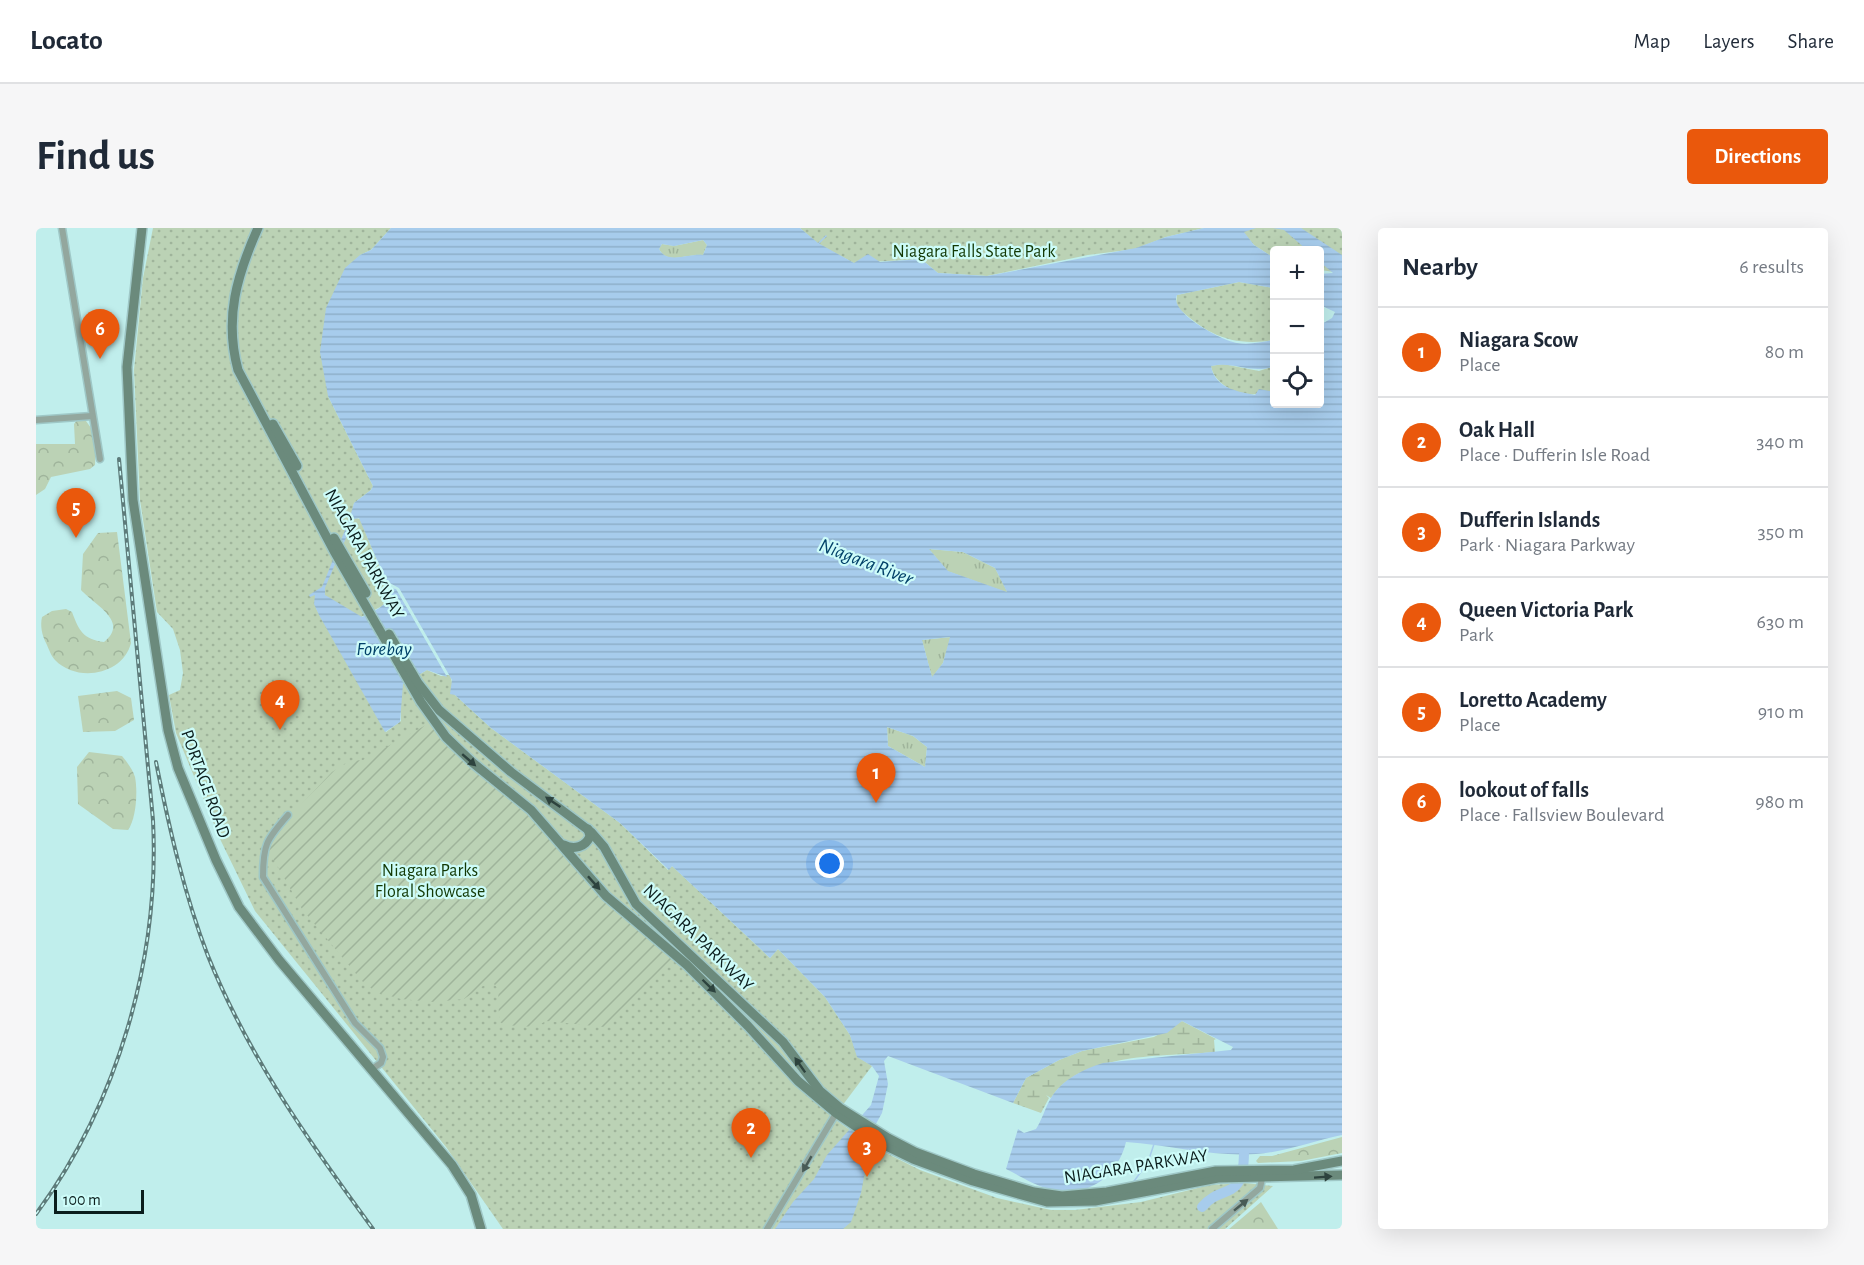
<!DOCTYPE html>
<meta charset="utf-8">
<style>
body{margin:0;font-family:"Alegreya Sans",sans-serif;background:#f6f6f7;color:#1f2937}
.controls{position:absolute;right:18px;top:18px;display:grid;overflow:hidden;border-radius:6px;box-shadow:0 6px 24px #0002}
.controls button{width:54px;height:54px;display:grid;place-items:center;padding:0;border:0;border-bottom:2px solid #e0e1e3;background:#fff;color:#1f2937;font:30px sans-serif}
.scale{position:absolute;left:18px;bottom:15px;width:90px;box-sizing:border-box;padding-left:6px;border:3px solid #0b1d1c;border-top:0;font-size:16px;line-height:21px;white-space:nowrap;color:#0b1d1c;-webkit-text-stroke:4px #cdfcf9;paint-order:stroke}
.you{position:absolute;left:794px;top:636px;width:21px;height:21px;margin:-15px;border:4px solid #fff;border-radius:50%;background:#1a73e8;box-shadow:0 0 0 9px #1a73e833}
.badge{display:grid;place-items:center;width:39px;height:39px;border-radius:50%;background:#ea580c;color:#fff;font-size:20px;font-weight:700}
.pin{position:absolute;translate:-50% -50px;filter:drop-shadow(0 2px 3px #0008)}
.pin::after{content:'';position:absolute;top:32px;width:21px;height:18px;background:inherit;clip-path:polygon(0 0,100% 0,50% 100%)}
.list{margin:0;padding:0;list-style:none}
h2{display:flex;justify-content:space-between;align-items:center;height:78px;margin:0;padding:0 24px;font-size:26px}
h2 small{font-size:20px;font-weight:400;color:#747a83}
.list li{display:grid;grid-template-columns:39px 1fr auto;gap:18px;align-items:center;box-sizing:border-box;height:90px;padding:0 24px;border-top:2px solid #e0e1e3}
.list b{display:block;font-size:22px;white-space:nowrap}
.list p{margin:0;font-size:20px;white-space:nowrap;color:#747a83}
.list em{font-size:20px;font-style:normal;color:#747a83}
.icon{flex:none;width:33px;height:33px;fill:none;stroke:currentColor;stroke-width:2;stroke-linecap:round;stroke-linejoin:round}
.map{position:relative;flex:none;width:1306px;height:1001px;overflow:hidden;border-radius:6px}
header{display:flex;align-items:center;gap:36px;box-sizing:border-box;height:84px;padding:0 30px;background:#fff;border-bottom:2px solid #e0e1e3}
header strong{font-size:28px}
nav{display:flex;gap:33px;margin-inline-start:auto;font-size:21px}
.intro{display:flex;align-items:center;justify-content:space-between;box-sizing:border-box;height:144px;padding:0 36px}
h1{margin:0;font-size:42px}
.button{padding:15px 27px;border-radius:6px;background:#ea580c;color:#fff;font-size:21px;font-weight:700}
main{display:flex;gap:36px;padding:0 36px}
aside{flex:1;background:#fff;border-radius:6px;box-shadow:0 6px 24px #0002}
.map>svg:first-child{display:block}
.grass{fill:url(#grass-tufts)}
.forest{fill:url(#forest-crowns)}
.wetland{fill:url(#wetland-marsh)}
.park{fill:url(#park-dots)}
.garden{fill:url(#garden-furrows)}
.water{fill:url(#water-rules);fill-rule:evenodd}
.lines{fill:none;stroke-linecap:round;stroke-linejoin:round}
.stream{stroke:#a7ccec;stroke-width:1.5}
.river{stroke:#a7ccec;stroke-width:10}
.street-casing{stroke:#9fc8c7;stroke-width:9}
.secondary-casing{stroke:#9fc8c7;stroke-width:12}
.street{stroke:#93a79e;stroke-width:6}
.secondary{stroke:#6b8a7c;stroke-width:9}
.rail-casing{stroke:#5d7b7a;stroke-width:4}
.rail{stroke:#cdfcf9;stroke-width:1.5;stroke-dasharray:4.5;stroke-linecap:butt}
.oneway{fill:#2d433e}
.oneway2{fill:#485b56}
.labels{text-anchor:middle;dominant-baseline:central;stroke-width:4.5;stroke-linejoin:round;paint-order:stroke}
.park-label{font-size:18px;fill:#123804;stroke:#cdfcf9}
.street-label{font-size:18px;fill:#0b1d1c;stroke:#cdfcf9}
.water-label{font-size:20px;font-style:italic;fill:#004068;stroke:#cdfcf9}
</style>
<header>
<strong>Locato</strong>
<nav><a>Map</a><a>Layers</a><a>Share</a></nav>
</header>
<div class="intro"><h1>Find us</h1><a class="button">Directions</a></div>
<main>
<div class="map">
<svg width="1306" height="1001" viewBox="0 0 1306 1001">
<defs>
<pattern id="grass-tufts" width="24" height="20" patternUnits="userSpaceOnUse" patternTransform="scale(1.5)"><rect width="24" height="20" fill="#bbd2b5"/><path d="M3 7l-1-3M5 7V3M7 7l1-3M15 17l-1-3M17 17v-4M19 17l1-3" fill="none" stroke="#9fb49b"/></pattern>
<pattern id="forest-crowns" width="20" height="18" patternUnits="userSpaceOnUse" patternTransform="scale(1.5)"><rect width="20" height="18" fill="#bbd2b5"/><path d="M2 6a3 3 0 1 1 6 0M12 15a3 3 0 1 1 6 0" fill="none" stroke="#9fb49b"/></pattern>
<pattern id="wetland-marsh" width="20" height="14" patternUnits="userSpaceOnUse" patternTransform="scale(1.5)"><rect width="20" height="14" fill="#bbd2b5"/><path d="M1 5h8M5 5V1M11 12h8M15 12V8" fill="none" stroke="#9fb49b"/></pattern>
<pattern id="park-dots" width="8" height="8" patternUnits="userSpaceOnUse" patternTransform="scale(1.5)"><rect width="8" height="8" fill="#bbd2b5"/><path d="M2 2h.1M6 6h.1" fill="none" stroke="#9fb49b" stroke-width="1.8" stroke-linecap="round"/></pattern>
<pattern id="garden-furrows" width="10" height="10" patternUnits="userSpaceOnUse" patternTransform="scale(1.5)"><rect width="10" height="10" fill="#bbd2b5"/><path d="M-1 1l2-2M0 10L10 0M9 11l2-2" fill="none" stroke="#9fb49b"/></pattern>
<pattern id="water-rules" width="6" height="5" patternUnits="userSpaceOnUse" patternTransform="scale(1.5)"><rect width="6" height="5" fill="#a7ccec"/><path d="M0 2.5h6" fill="none" stroke="#8eafca"/></pattern>
</defs>
<rect width="100%" height="100%" fill="#c0eeec"/>
<g class="grass">
<path d="M 667,12 L 671,17 L 667,27 C 653,25 631,38 623,21 L 626,16 L 638,18 Z"/>
<path d="M 893,321 L 927,324 L 959,340 L 972,365 L 911,343 Z"/>
<path d="M 915,409 L 907,435 L 896,450 L 886,412 Z"/>
<path d="M 851,499 L 877,508 L 891,519 L 889,539 L 852,518 Z"/>
</g>
<g class="forest">
<path d="M 42,191 L 50,193 L 60,207 L 59,237 L 54,241 L 15,249 L 9,261 L 0,267 L 0,216 L 39,216 L 38,196 Z"/>
<path d="M 81,304 L 95,415 C 87,447 41,455 19,432 C 15,428 13,421 10,415 C 6,407 4,398 6,389 L 16,383 L 30,381 L 36,384 C 43,403 47,411 68,414 C 94,394 59,377 45,362 L 47,326 L 62,305 Z"/>
<path d="M 81,463 L 95,470 L 98,492 L 79,503 L 47,504 L 42,468 Z"/>
<path d="M 53,524 L 86,528 C 91,534 97,542 99,549 C 102,564 100,591 92,602 L 77,601 L 42,576 L 41,539 Z"/>
<path d="M 1306,909 L 1306,925 L 1265,933 L 1222,935 L 1220,933 L 1224,928 L 1236,928 Z"/>
<path d="M 1225,974 L 1242,1001 L 1193,1001 Z"/>
</g>
<path class="wetland" d="M 1146,793 L 1180,811 L 1178,812 L 1179,824 C 1129,829 1046,823 1015,870 L 1010,867 L 1013,870 L 1005,885 L 977,875 L 990,850 L 1023,832 L 1046,823 L 1118,809 Z"/>
<g class="park">
<path d="M 117,0 L 355,0 L 335,22 L 324,27 L 292,168 L 337,258 L 335,262 L 318,275 L 315,289 L 324,291 L 348,350 L 354,357 L 354,369 L 348,377 L 325,389 L 285,366 L 284,378 L 280,380 L 282,384 L 350,504 L 365,493 L 364,460 L 367,456 L 391,442 L 405,448 L 414,447 L 419,467 L 455,500 L 584,595 L 632,642 L 636,638 L 734,730 L 742,721 L 789,769 L 814,807 L 822,829 L 836,838 L 797,890 L 838,919 L 884,942 L 961,970 L 1015,982 L 1039,982 L 1105,974 L 1174,957 L 1209,955 L 1237,958 L 1189,1001 L 467,1001 L 410,919 L 219,683 L 185,613 L 140,505 L 133,467 L 144,462 L 147,445 L 144,422 L 137,401 L 121,384 L 104,272 L 98,142 L 107,50 Z"/>
<path d="M 764,0 L 1168,0 L 1130,9 L 1099,21 L 1052,27 L 951,48 L 902,45 L 885,31 L 818,35 L 782,16 Z"/>
<path d="M 1171,0 L 1306,0 L 1306,45 L 1284,42 L 1284,22 L 1238,22 L 1238,30 L 1218,17 L 1207,4 Z"/>
<path d="M 1203,54 L 1238,60 L 1238,112 C 1196,119 1171,107 1140,78 L 1141,67 Z"/>
<path d="M 1187,136 L 1223,143 L 1238,138 L 1238,164 C 1231,161 1228,165 1220,166 C 1202,169 1178,156 1175,138 Z"/>
</g>
<path class="garden" d="M 390,497 L 400,501 L 494,586 L 548,648 L 552,657 L 638,729 L 568,799 L 510,793 L 499,799 L 468,797 L 464,794 C 463,783 461,774 463,762 L 458,756 L 447,758 L 428,771 L 398,774 L 365,771 L 340,764 L 326,753 L 266,681 L 231,620 L 261,581 L 296,544 L 314,533 L 327,532 Z"/>
<path class="water" d="M 355,0 L 764,0 L 782,15 L 818,35 L 832,26 L 844,34 L 885,31 L 902,45 L 951,48 L 1100,20 L 1130,9 L 1168,0 L 1220,0 L 1208,4 L 1218,17 L 1238,30 L 1238,60 L 1203,54 L 1141,67 C 1132,84 1186,113 1201,115 C 1214,117 1226,114 1238,112 L 1237,139 C 1213,146 1199,133 1175,138 C 1179,160 1200,163 1219,167 L 1223,161 L 1238,164 L 1238,176 L 1284,176 L 1284,97 L 1296,90 L 1299,84 L 1284,77 L 1284,46 L 1297,45 L 1284,34 L 1284,22 L 1271,22 L 1248,2 L 1237,0 L 1265,0 L 1306,27 L 1306,907 C 1277,913 1249,924 1220,926 C 1179,929 1132,917 1090,914 C 1082,948 1051,972 1013,961 C 998,957 984,948 970,941 L 982,901 L 988,905 L 1000,901 C 1006,892 1009,880 1015,870 C 1026,852 1047,841 1067,835 L 1195,822 L 1197,819 L 1146,793 L 1131,805 L 1046,823 L 1023,832 L 990,850 L 977,875 L 852,828 L 848,833 L 852,856 L 846,885 L 826,921 L 830,938 L 825,965 L 815,994 L 807,1001 L 739,1001 L 757,974 L 778,951 L 791,927 L 835,877 L 843,848 L 836,838 L 821,829 L 814,807 L 789,769 L 742,721 L 734,730 L 636,638 L 633,642 L 584,595 L 455,500 L 419,467 L 414,466 L 416,452 L 363,360 L 350,353 L 323,290 L 318,291 L 289,360 L 289,367 L 326,389 C 339,383 356,376 354,360 L 360,361 L 411,449 L 391,442 L 367,456 L 364,494 L 349,504 L 283,387 L 278,376 L 279,367 L 274,369 L 273,367 L 286,359 L 313,292 L 318,275 L 335,262 L 337,258 L 292,168 L 284,124 L 290,80 L 309,40 L 324,27 L 335,22 ZM 667,12 L 671,17 L 667,27 C 653,25 631,37 623,21 L 626,16 L 638,18 ZM 893,321 L 927,324 L 959,340 L 971,364 L 912,343 ZM 914,409 L 907,435 L 896,449 L 886,412 ZM 851,499 L 877,508 L 891,519 L 889,539 L 852,518 Z"/>
<g class="lines">
<g class="stream">
<path d="M 782,16 L 790,8"/>
<path d="M 1096,956 L 1112,934 L 1118,916"/>
</g>
<path class="river" d="M 1166,979 C 1186,955 1207,975 1208,926"/>
<g class="street-casing">
<g id="street">
<path d="M 26,0 L 64,231"/>
<path d="M 0,192 L 56,188"/>
<path d="M 252,587 C 230,612 227,617 227,649 L 319,795 L 344,820 L 347,829 L 345,835 L 336,841"/>
<path d="M 731,1001 L 802,882"/>
<path d="M 1176,1001 L 1224,960 L 1227,946"/>
</g>
</g>
<g class="secondary-casing">
<g id="secondary">
<path d="M 106,0 L 91,139 L 97,272 L 132,502 L 142,540 L 180,632 L 203,679 L 243,732 L 416,937 L 435,967 L 445,1001"/>
<path d="M 222,0 C 201,47 188,90 202,142 L 298,323 L 385,474 L 410,509 L 437,535 L 495,582 L 570,668 L 651,737 L 712,798 L 762,853 L 800,885 L 846,916 L 877,931 L 937,953 L 1011,974 L 1059,973 L 1182,950 L 1306,947"/>
<path d="M 237,196 L 261,238"/>
<path d="M 298,310 L 330,365"/>
<path d="M 353,406 L 382,455 L 403,482 L 475,544 L 555,604 L 568,619 L 600,676 L 747,814 L 784,863 L 804,880 L 852,910 L 879,924 L 938,946 L 998,964 L 1026,968 L 1071,964 L 1180,943 L 1258,942 L 1306,933"/>
<path d="M 528,617 C 538,622 550,619 554,608 L 552,601"/>
</g>
</g>
<use href="#street" class="street"/>
<use href="#secondary" class="secondary"/>
<g class="rail-casing">
<g id="rail">
<path d="M 120,534 C 133,599 148,666 172,728 C 212,828 274,915 337,1001"/>
<path d="M 0,986 C 82,875 124,730 117,592 L 83,231"/>
</g>
</g>
<use href="#rail" class="rail"/>
</g>
<defs><path id="oneway-solid" d="M-6-.8H1V-3.2L6.5 0L1 3.2V.8H-6Z" transform="scale(1.5)"/></defs>
<g class="oneway">
<use href="#oneway-solid" transform="translate(433 532) rotate(41)"/>
<use href="#oneway-solid" transform="translate(517 574) rotate(-146)"/>
<use href="#oneway-solid" transform="translate(558 655) rotate(48)"/>
<use href="#oneway-solid" transform="translate(673 758) rotate(44)"/>
<use href="#oneway-solid" transform="translate(764 837) rotate(-125)"/>
<use href="#oneway-solid" transform="translate(1287 949) rotate(-4)"/>
</g>
<g class="oneway2">
<use href="#oneway-solid" transform="translate(771 936) rotate(120)"/>
<use href="#oneway-solid" transform="translate(1205 977) rotate(-39)"/>
</g>
<g class="labels">
<g class="park-label">
<text x="938" y="24">Niagara Falls State Park</text>
<text x="394" y="643">Niagara Parks<tspan x="394" dy="21">Floral Showcase</tspan></text>
</g>
<g class="street-label">
<text transform="translate(328 326) rotate(61)">NIAGARA PARKWAY</text>
<text transform="translate(169 556) rotate(70)">PORTAGE ROAD</text>
<text transform="translate(662 710) rotate(44)">NIAGARA PARKWAY</text>
<text transform="translate(1100 939) rotate(-9)">NIAGARA PARKWAY</text>
</g>
<g class="water-label">
<text transform="translate(830 334) rotate(21)">Niagara River</text>
<text x="348" y="421">Forebay</text>
</g>
</g>
</svg>
<div class="controls">
<button>+</button>
<button>−</button>
<button><svg class="icon" aria-label="locate" viewBox="0 0 24 24"><circle cx="12" cy="12" r="6"/><path d="M12 2v4M12 18v4M2 12h4M18 12h4"/></svg></button>
</div>
<div class="scale">100 m</div>
<div class="you"></div>
<div class="pin badge" style="left:840px;top:575px">1</div>
<div class="pin badge" style="left:715px;top:930px">2</div>
<div class="pin badge" style="left:831px;top:949px">3</div>
<div class="pin badge" style="left:244px;top:502px">4</div>
<div class="pin badge" style="left:40px;top:310px">5</div>
<div class="pin badge" style="left:64px;top:131px">6</div>
</div>
<aside>
<h2>Nearby<small>6 results</small></h2>
<ul class="list">
<li><span class="badge">1</span><div><b>Niagara Scow</b><p>Place</p></div><em>80 m</em></li>
<li><span class="badge">2</span><div><b>Oak Hall</b><p>Place · Dufferin Isle Road</p></div><em>340 m</em></li>
<li><span class="badge">3</span><div><b>Dufferin Islands</b><p>Park · Niagara Parkway</p></div><em>350 m</em></li>
<li><span class="badge">4</span><div><b>Queen Victoria Park</b><p>Park</p></div><em>630 m</em></li>
<li><span class="badge">5</span><div><b>Loretto Academy</b><p>Place</p></div><em>910 m</em></li>
<li><span class="badge">6</span><div><b>lookout of falls</b><p>Place · Fallsview Boulevard</p></div><em>980 m</em></li>
</ul>
</aside>
</main>
